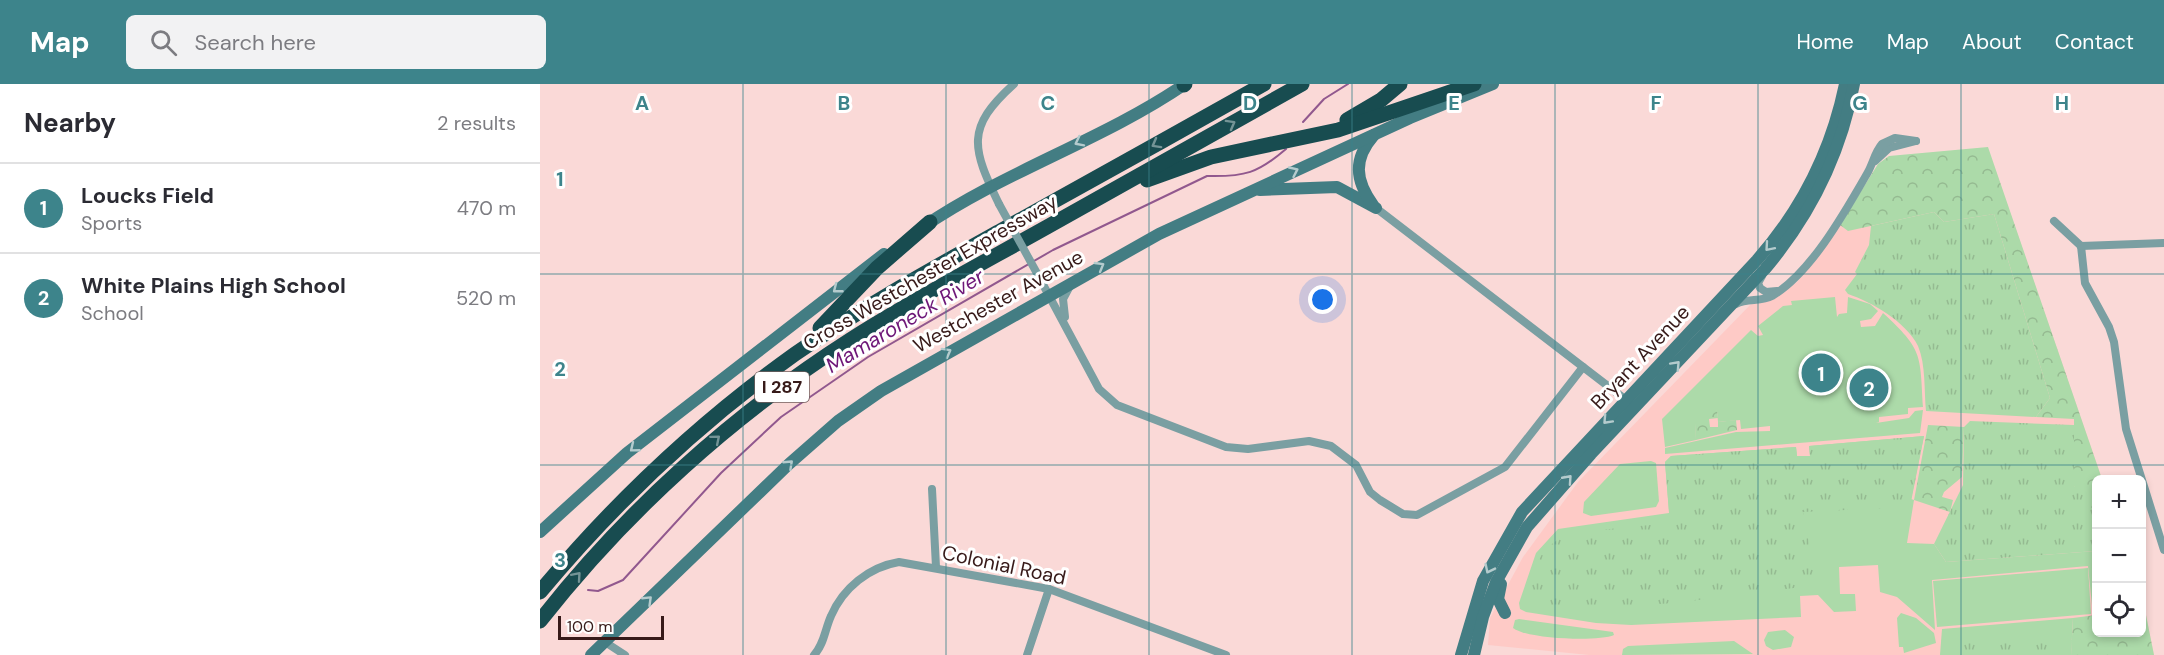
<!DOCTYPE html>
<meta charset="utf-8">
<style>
body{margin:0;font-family:"DM Sans",sans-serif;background:#f2f2f3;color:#2b2b33}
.controls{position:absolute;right:18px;bottom:18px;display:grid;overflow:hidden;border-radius:9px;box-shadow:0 3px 9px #0003}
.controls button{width:54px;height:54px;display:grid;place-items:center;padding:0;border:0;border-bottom:2px solid #e1e1e2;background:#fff;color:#2b2b33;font:30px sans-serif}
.scale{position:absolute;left:18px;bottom:15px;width:106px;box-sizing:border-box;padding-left:6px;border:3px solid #371a19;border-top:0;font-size:16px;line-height:21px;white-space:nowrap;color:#371a19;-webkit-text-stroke:4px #fff;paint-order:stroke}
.you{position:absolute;left:783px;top:216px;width:21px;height:21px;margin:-15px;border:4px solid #fff;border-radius:50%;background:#1a73e8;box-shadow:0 0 0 9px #1a73e833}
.badge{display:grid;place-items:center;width:39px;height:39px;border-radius:50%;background:#3d848b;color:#fff;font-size:20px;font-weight:700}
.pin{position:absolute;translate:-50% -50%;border:3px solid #fff;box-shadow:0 2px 6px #0006}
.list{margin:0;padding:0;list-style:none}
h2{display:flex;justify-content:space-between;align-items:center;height:78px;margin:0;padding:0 24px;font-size:26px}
h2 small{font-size:20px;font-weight:400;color:#7c7c81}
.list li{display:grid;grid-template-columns:39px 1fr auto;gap:18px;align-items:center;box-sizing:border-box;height:90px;padding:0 24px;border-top:2px solid #e1e1e2}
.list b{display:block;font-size:22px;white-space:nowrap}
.list p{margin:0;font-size:20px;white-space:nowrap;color:#7c7c81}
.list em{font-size:20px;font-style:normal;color:#7c7c81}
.icon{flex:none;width:33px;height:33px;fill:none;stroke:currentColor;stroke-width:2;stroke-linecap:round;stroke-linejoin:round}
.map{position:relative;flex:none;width:1624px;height:571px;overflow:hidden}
header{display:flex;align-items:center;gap:36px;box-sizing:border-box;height:84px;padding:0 30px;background:#3d848b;color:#fff}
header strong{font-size:28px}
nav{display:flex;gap:33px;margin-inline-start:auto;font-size:21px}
.search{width:420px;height:54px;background:#f2f2f3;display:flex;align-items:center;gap:15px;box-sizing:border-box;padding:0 21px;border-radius:9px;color:#7c7c81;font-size:22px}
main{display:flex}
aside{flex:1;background:#fff}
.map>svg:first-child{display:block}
.built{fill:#fecac6}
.grass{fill:#acdaa9}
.forest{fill:url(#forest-crowns)}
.park{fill:url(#park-tufts)}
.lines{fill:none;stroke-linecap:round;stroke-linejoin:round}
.stream{stroke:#91588e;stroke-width:2}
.minor{stroke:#7a9fa2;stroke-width:8}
.secondary{stroke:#437d83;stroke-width:12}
.motorway{stroke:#184c50;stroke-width:15}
.minor-bridge{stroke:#7a9fa2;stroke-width:8}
.oneway{stroke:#749496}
.oneway2{stroke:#b4cbcd}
.grid{fill:none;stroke:#3d848b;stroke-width:1.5;stroke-opacity:0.55}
.labels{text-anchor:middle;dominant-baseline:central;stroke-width:6;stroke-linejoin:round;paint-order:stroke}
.shield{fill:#fff;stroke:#735f5e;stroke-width:1.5}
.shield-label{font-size:18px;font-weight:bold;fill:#371a19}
.street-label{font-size:20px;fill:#371a19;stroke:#fff}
.water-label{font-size:21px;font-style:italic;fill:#6e1778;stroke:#fff}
.grid-label{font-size:20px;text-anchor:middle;font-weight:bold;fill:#3d848b;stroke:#fff;stroke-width:6;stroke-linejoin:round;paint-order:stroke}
</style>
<header>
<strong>Map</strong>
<div class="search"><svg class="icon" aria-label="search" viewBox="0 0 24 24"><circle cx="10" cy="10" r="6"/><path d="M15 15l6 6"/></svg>Search here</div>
<nav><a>Home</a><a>Map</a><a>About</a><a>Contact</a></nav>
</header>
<main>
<aside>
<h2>Nearby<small>2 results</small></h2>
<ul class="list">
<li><span class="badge">1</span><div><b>Loucks Field</b><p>Sports</p></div><em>470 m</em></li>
<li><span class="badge">2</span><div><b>White Plains High School</b><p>School</p></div><em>520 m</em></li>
</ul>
</aside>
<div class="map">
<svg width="1624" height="571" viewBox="0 0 1624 571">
<defs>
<pattern id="forest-crowns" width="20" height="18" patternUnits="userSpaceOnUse" patternTransform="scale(1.5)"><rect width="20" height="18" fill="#acdaa9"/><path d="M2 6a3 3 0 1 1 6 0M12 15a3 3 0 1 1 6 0" fill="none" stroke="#95ba91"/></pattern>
<pattern id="park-tufts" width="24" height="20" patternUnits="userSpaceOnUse" patternTransform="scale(1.5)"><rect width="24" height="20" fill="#acdaa9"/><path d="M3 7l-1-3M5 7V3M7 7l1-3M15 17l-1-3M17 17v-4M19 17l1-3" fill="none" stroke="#95ba91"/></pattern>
</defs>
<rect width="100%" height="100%" fill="#fad9d7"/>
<path class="built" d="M 1454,82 L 1562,395 L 1556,396 L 1556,548 L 1602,548 L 1602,511 L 1614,571 L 1049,571 L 948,561 L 950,534 L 983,473 L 1038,398 L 1212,219 L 1233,215 L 1257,198 L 1294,150 L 1330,94 Z"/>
<g class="grass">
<path d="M 1295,213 L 1297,233 L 1299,230 L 1307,229 L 1308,213 L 1330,220 L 1338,227 L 1331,235 L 1320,237 L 1321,243 L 1335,242 L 1343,229 C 1383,266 1380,270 1383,323 L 1368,324 L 1368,330 L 1339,333 L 1339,338 L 1336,339 L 1369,334 L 1375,327 L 1383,326 L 1380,349 L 1125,370 L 1125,364 L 1196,348 L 1230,347 L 1230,342 L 1201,345 L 1200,336 L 1178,338 L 1177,327 L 1155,323 L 1156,356 L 1125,363 L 1122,335 L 1211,246 L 1218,252 L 1223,251 L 1218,242 L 1243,222 L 1252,221 L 1251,217 Z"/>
<path d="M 1384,352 L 1371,415 L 1374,416 L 1367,459 L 1394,460 L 1406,478 L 1556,467 L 1556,531 L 1553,531 L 1548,482 L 1392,496 L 1395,546 L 1357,513 L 1340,508 L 1338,481 L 1299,483 L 1300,510 L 1315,510 L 1316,527 L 1294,528 L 1278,511 L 1260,512 L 1261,533 L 1091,541 L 1056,539 L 986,528 L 980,525 L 979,519 L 996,469 L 1018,445 L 1129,429 L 1125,378 L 1131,372 L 1256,363 L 1257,372 L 1270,372 L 1269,362 Z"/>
<path d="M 1111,377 L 1116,379 L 1119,417 L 1116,423 L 1051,432 L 1043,429 L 1044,418 L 1080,380 Z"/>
<path d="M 1548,484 L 1551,530 L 1397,543 L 1393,497 Z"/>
<path d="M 1361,529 L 1376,534 L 1394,549 L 1396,559 L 1364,569 L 1363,563 L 1359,563 L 1357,534 Z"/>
<path d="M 1533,534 L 1531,571 L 1400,571 L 1402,545 Z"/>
<path d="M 979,535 L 1073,548 L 1074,551 C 1058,558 987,555 973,544 L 975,536 Z"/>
<path d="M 1245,546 L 1254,553 L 1251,563 L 1233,566 L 1226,562 L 1224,556 L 1228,548 Z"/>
<path d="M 1194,557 L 1213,570 L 1082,571 L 1083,565 L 1088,562 Z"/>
</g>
<g class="forest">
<path d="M 1448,63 L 1562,395 L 1556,396 L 1556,435 L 1545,412 L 1534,402 L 1534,335 L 1496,333 L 1510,314 L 1454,130 L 1404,138 L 1394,128 L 1308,147 L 1300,141 L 1338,80 L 1349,72 Z"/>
<path d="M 1170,322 L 1177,327 L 1178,334 L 1169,335 L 1170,343 L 1178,343 L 1178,338 L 1196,336 L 1197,346 L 1156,356 L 1154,323 Z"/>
<path d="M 1388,341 L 1424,343 L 1422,393 L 1404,408 L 1402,413 L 1413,416 L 1410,428 L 1374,416 Z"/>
<path d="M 1602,511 L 1614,571 L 1531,571 L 1533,534 L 1556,531 L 1556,548 L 1602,548 Z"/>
</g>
<g class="park">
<path d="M 1394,128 L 1404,138 L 1454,130 L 1510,314 L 1496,333 L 1386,327 C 1384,307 1386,281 1378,262 C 1366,238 1332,218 1308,210 L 1305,206 L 1317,190 L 1315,188 L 1329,161 L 1331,142 Z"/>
<path d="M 1430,337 L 1534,341 L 1534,402 L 1544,405 L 1556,435 L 1556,467 L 1406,478 L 1394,460 L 1423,401 L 1424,343 Z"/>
<path d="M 1384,352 L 1370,423 L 1263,428 L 1277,501 L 1134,519 L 1011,527 L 985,522 C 995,485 992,469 1029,449 L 1130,439 L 1125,378 L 1131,372 L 1256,363 L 1257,372 L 1270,372 L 1269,362 Z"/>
<path d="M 1417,552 L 1532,556 L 1531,571 L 1417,571 Z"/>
</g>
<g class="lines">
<g class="stream">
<path d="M 763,38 L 784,15 L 808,0"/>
<path d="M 48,506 L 58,507 L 83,496 L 181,389 L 241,333 L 328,273 L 513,166 L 667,92 C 705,93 718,89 746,65"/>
</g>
<g class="minor">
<path d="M 1335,77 L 1349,64 L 1376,57"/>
<path d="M 459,120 C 432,64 425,44 474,0"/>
<path d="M 836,124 L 1090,319"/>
<path d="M 1514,137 L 1541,162"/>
<path d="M 1541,162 L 1545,199 L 1569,243 L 1574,258 L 1586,345 L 1624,466"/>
<path d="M 1541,162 L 1624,159"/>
<path d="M 1222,192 L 1218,199 L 1220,204 L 1226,208 L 1237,207"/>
<path d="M 499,193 L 559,305 L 577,321 L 686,363 L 708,365 L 769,357 L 791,362 L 816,381 L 830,408 L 840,416 L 863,430 L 877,431 L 965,383 L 1043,283"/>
<path d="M 1196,220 C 1207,214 1221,218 1232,212 C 1271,189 1305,128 1328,88 C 1333,79 1335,68 1342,60 L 1355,54 L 1376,57"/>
<path d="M 525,233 L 523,215 L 531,200"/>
<path d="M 392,405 L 396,483"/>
<path d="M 65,558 L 85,571"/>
<path d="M 274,571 C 284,561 285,545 291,532 C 303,504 329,483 359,478 L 509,505 L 686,571"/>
<path d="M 487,571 L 509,505"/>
</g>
<g class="secondary">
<path d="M 720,106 L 797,103 L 836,124"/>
<path d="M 833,121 C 815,96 813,75 834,51"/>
<path d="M 383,143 C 465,87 563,56 645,0"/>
<path d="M 0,448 L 87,369 L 344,170"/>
<path d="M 961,500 L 958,515 L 965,529"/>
<path d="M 51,571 L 249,380 L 298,337 L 341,307 L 619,150 L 870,34 L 953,0"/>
<path d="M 921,571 L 943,497 L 982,428 L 1217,176 C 1262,125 1291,68 1305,0"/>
<path d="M 934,571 L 943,533 L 956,498 L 987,443 L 1051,370 L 1225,185 C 1270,132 1301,69 1314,0"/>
</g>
<g class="motorway">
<path d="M 644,1 L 645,0"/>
<path d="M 807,36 L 841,16 L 860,0"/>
<path d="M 607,96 L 671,73 L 798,46 L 934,0"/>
<path d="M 280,244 L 337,184 L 390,138"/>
<path d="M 0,508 C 75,418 160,338 255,270 C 321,224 392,185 462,146 C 549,98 637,49 724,0"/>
<path d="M 0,537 C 86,427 193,331 310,256 C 374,215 441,180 507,143 C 592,95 677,47 762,0"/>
</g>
<path class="minor-bridge" d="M 459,120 L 499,193"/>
</g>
<defs><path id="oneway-chevron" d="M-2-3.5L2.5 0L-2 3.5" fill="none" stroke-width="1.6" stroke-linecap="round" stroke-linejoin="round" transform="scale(1.5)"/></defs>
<g class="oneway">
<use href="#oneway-chevron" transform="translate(691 40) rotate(-29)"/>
<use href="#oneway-chevron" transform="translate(616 60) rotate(151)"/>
<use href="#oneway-chevron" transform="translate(176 355) rotate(-40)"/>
<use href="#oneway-chevron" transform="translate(37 492) rotate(-49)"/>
</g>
<g class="oneway2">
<use href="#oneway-chevron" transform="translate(539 58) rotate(153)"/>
<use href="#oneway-chevron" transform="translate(754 87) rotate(-25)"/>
<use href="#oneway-chevron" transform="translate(1229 163) rotate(131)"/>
<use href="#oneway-chevron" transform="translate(560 182) rotate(-30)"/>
<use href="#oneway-chevron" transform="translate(297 205) rotate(142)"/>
<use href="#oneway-chevron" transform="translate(407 268) rotate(-29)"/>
<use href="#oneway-chevron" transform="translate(1136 281) rotate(-47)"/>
<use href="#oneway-chevron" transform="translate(1067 336) rotate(133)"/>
<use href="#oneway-chevron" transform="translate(94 364) rotate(141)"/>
<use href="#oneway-chevron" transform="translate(249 380) rotate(-43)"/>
<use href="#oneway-chevron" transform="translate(1028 395) rotate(-48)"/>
<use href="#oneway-chevron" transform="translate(949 485) rotate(116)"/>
<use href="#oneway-chevron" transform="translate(108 516) rotate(-44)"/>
</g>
<path class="grid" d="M 203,0 L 203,571M 406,0 L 406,571M 609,0 L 609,571M 812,0 L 812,571M 1015,0 L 1015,571M 1218,0 L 1218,571M 1421,0 L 1421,571M 0,190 L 1624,190M 0,381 L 1624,381"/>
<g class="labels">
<rect class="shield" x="215" y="288" width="54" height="30" rx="4.5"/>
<g class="shield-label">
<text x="242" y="303">I 287</text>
</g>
<g class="street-label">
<text transform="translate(390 188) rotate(-30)">Cross Westchester Expressway</text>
<text transform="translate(458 217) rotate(-29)">Westchester Avenue</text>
<text transform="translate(1100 273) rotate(-47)">Bryant Avenue</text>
<text transform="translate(464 481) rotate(12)">Colonial Road</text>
</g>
<g class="water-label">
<text transform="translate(365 237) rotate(-31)">Mamaroneck River</text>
</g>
</g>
<g class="grid-label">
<text x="102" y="26">A</text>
<text x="304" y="26">B</text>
<text x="508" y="26">C</text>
<text x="710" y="26">D</text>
<text x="914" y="26">E</text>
<text x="1116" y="26">F</text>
<text x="1320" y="26">G</text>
<text x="1522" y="26">H</text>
<text x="20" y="102">1</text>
<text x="20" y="292">2</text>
<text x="20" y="483">3</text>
</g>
</svg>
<div class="controls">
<button>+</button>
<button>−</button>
<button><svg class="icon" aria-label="locate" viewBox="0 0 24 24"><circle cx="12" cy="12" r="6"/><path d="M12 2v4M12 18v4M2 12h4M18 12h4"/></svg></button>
</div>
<div class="scale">100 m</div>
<div class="you"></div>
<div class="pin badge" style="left:1281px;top:289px">1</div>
<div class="pin badge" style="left:1329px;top:304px">2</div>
</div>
</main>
